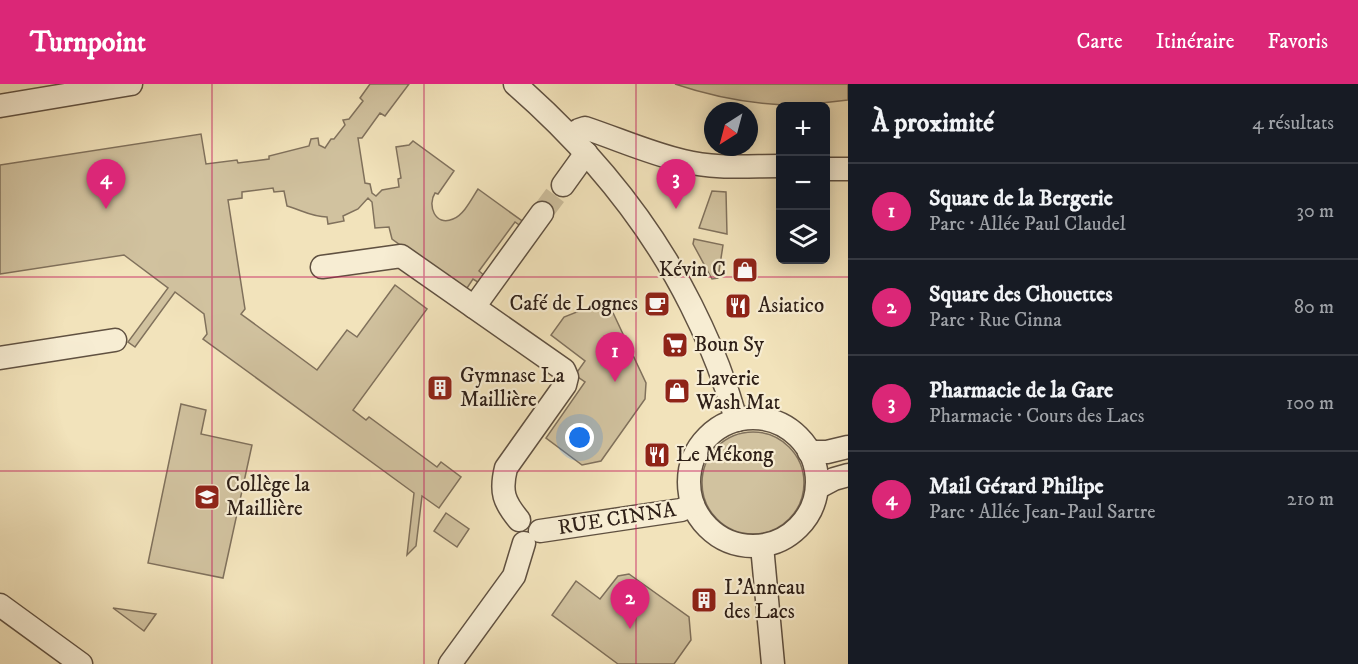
<!DOCTYPE html>
<html lang="fr">
<meta charset="utf-8">
<style>
body{margin:0;font-family:"IM FELL DW Pica",serif;background:#242831;color:#f1f3f6}
.controls{position:absolute;right:18px;top:18px;display:grid;overflow:hidden;border-radius:9px;box-shadow:0 3px 15px #0003}
.controls button{width:54px;height:54px;display:grid;place-items:center;padding:0;border:0;border-bottom:2px solid #363941;background:#171b24;color:#f1f3f6;font:30px sans-serif}
.compass{position:absolute;left:704px;top:18px;width:54px;height:54px;border-radius:50%;background:#171b24;box-shadow:0 3px 15px #0003;rotate:216deg}
.you{position:absolute;left:580px;top:354px;width:21px;height:21px;margin:-15px;border:4px solid #fff;border-radius:50%;background:#1a73e8;box-shadow:0 0 0 9px #1a73e833}
.badge{display:grid;place-items:center;width:39px;height:39px;border-radius:50%;background:#db2777;color:#fff;font-size:20px;font-weight:700}
.pin{position:absolute;translate:-50% -50px;filter:drop-shadow(0 2px 3px #0008)}
.pin::after{content:'';position:absolute;top:32px;width:21px;height:18px;background:inherit;clip-path:polygon(0 0,100% 0,50% 100%)}
.list{margin:0;padding:0;list-style:none}
h2{display:flex;justify-content:space-between;align-items:center;height:78px;margin:0;padding:0 24px;font-size:26px}
h2 small{font-size:20px;font-weight:400;color:#9ea1a6}
.list li{display:grid;grid-template-columns:39px 1fr auto;gap:18px;align-items:center;box-sizing:border-box;height:96px;padding:0 24px;border-top:2px solid #363941}
.list b{display:block;font-size:22px;white-space:nowrap}
.list p{margin:0;font-size:20px;white-space:nowrap;color:#9ea1a6}
.list em{font-size:20px;font-style:normal;color:#9ea1a6}
.icon{flex:none;width:33px;height:33px;fill:none;stroke:currentColor;stroke-width:2;stroke-linecap:round;stroke-linejoin:round}
.map{position:relative;flex:none;width:848px;height:580px;overflow:hidden}
header{display:flex;align-items:center;gap:36px;box-sizing:border-box;height:84px;padding:0 30px;background:#db2777;color:#fff}
header strong{font-size:28px}
nav{display:flex;gap:33px;margin-inline-start:auto;font-size:21px}
main{display:flex}
aside{flex:1;background:#171b24}
.map>svg:first-child{display:block}
.green{fill:#d1c29f;stroke:#80715c;stroke-width:1.5}
.lines{fill:none;stroke-linecap:round;stroke-linejoin:round}
.minor-tunnel{stroke:#cbbc9a;stroke-width:22;stroke-dasharray:22 11;stroke-linecap:butt}
.minor-casing{stroke:#605141;stroke-width:25}
.minor{stroke:#f7edd3;stroke-width:22}
.grid{fill:none;stroke:#c2185b;stroke-width:1.5;stroke-opacity:0.55}
.labels{text-anchor:middle;dominant-baseline:central;stroke-width:4.5;stroke-linejoin:round;paint-order:stroke}
.poi-label{font-size:21px;fill:#2f2018;stroke:#f7edd3;text-anchor:start}
.street-label{font-size:21px;fill:#2f2018;stroke:#f7edd3}
</style>
<header>
<strong>Turnpoint</strong>
<nav><a>Carte</a><a>Itinéraire</a><a>Favoris</a></nav>
</header>
<main>
<div class="map">
<svg width="848" height="580" viewBox="0 0 848 580">
<rect width="100%" height="100%" fill="#f2e3bb"/>
<filter id="stains"><feTurbulence type="fractalNoise" baseFrequency=".00333" numOctaves="4"/><feColorMatrix values="0 0 0 0 .2 0 0 0 0 .09 0 0 0 0 .02 0 0 0 .5 -.17"/></filter>
<radialGradient id="worn" r=".72"><stop offset=".6" stop-color="#630" stop-opacity="0"/><stop offset="1" stop-color="#630" stop-opacity=".3"/></radialGradient>
<g class="green">
<path d="M 370,0 L 409,0 L 385,32 L 380,29 L 362,54 L 358,54 L 365,99 L 370,100 L 372,109 L 376,112 L 382,106 L 399,103 L 398,95 L 401,94 L 396,63 L 409,61 L 413,57 L 454,87 L 438,110 L 435,109 C 427,121 435,143 453,135 C 464,131 472,114 478,105 L 525,139 L 522,143 L 515,138 L 479,187 L 486,193 L 481,200 L 473,195 L 467,204 L 467,210 L 392,155 L 389,143 L 375,144 L 372,118 L 368,114 L 358,125 L 343,132 L 344,137 L 328,140 L 327,133 C 312,133 301,126 287,122 L 284,107 L 274,108 L 273,104 L 242,108 L 242,114 L 228,116 L 245,225 L 241,230 L 317,286 L 347,246 L 357,253 L 395,201 L 427,225 L 353,326 L 366,336 L 369,333 L 437,383 L 441,378 L 461,393 L 439,424 L 422,412 L 416,462 L 407,471 L 414,409 L 203,255 L 207,250 L 204,230 L 175,208 L 135,263 L 128,258 L 168,204 L 124,171 L 0,190 L 0,81 L 201,50 L 206,80 L 237,76 L 238,79 L 269,75 L 269,72 L 309,62 L 311,55 L 318,54 L 319,61 L 325,64 L 331,55 L 334,55 L 345,41 L 343,36 L 349,35 L 363,17 L 360,14 Z"/>
<path d="M 675,0 L 848,0 L 848,16 L 813,20 L 811,22 C 765,22 719,15 675,0 Z"/>
<path d="M 712,107 L 726,108 L 727,150 L 699,144 Z"/>
<path d="M 694,155 L 723,161 L 718,194 L 712,195 L 693,160 Z"/>
<path d="M 607,216 L 646,299 L 645,315 L 601,377 L 582,381 L 546,354 L 585,298 L 575,291 L 585,277 L 551,251 L 564,233 Z"/>
<path d="M 181,320 L 206,326 L 201,350 L 252,361 L 223,494 L 148,479 Z"/>
<circle cx="753" cy="399" r="51"/>
<path d="M 446,429 L 469,445 L 457,463 L 434,447 Z"/>
<path d="M 629,490 L 689,533 L 691,556 L 674,580 L 618,580 L 552,531 L 576,497 L 600,515 L 618,492 Z"/>
<path d="M 113,524 L 156,530 L 144,547 Z"/>
</g>
<g class="lines">
<path class="minor-tunnel" d="M 542,129 L 563,101"/>
<g class="minor-casing">
<g id="minor">
<path d="M 515,0 C 587,63 648,135 691,221 C 704,247 716,274 725,301 C 730,313 732,325 737,336"/>
<path d="M 0,22 L 131,0"/>
<path d="M 570,51 L 579,46 L 585,44 C 618,55 649,69 683,77 C 715,85 747,82 780,82"/>
<path d="M 826,85 L 848,85"/>
<path d="M 563,101 L 586,69"/>
<path d="M 322,183 L 401,172 L 564,286 L 567,293 L 565,301 L 506,384 C 500,408 504,418 519,436"/>
<path d="M 474,223 L 542,129"/>
<path d="M 0,274 L 115,256"/>
<circle cx="753" cy="398" r="64"/>
<path d="M 809,368 L 827,368 L 848,363"/>
<path d="M 817,404 L 834,395 L 848,391"/>
<path d="M 540,447 L 681,426 L 693,421"/>
<path d="M 762,462 L 773,580"/>
<path d="M 0,521 L 81,580"/>
<path d="M 450,580 L 514,492 L 524,459"/>
</g>
</g>
<use href="#minor" class="minor"/>
</g>
<path class="grid" d="M 212,0 L 212,580M 424,0 L 424,580M 636,0 L 636,580M 0,193 L 848,193M 0,387 L 848,387"/>
<defs>
<g id="shop-square" transform="scale(1.35)"><rect x="-9" y="-9" width="18" height="18" rx="4" fill="#8f2418" stroke="#f7edd3"/><path d="M-5-2.5h2.3a2.7 3.5 0 0 1 5.4 0H5L5.5 6h-11ZM-1.5-2.5h3a1.5 2.3 0 0 0-3 0Z" fill="#fff"/></g>
<g id="cafe-square" transform="scale(1.35)"><rect x="-9" y="-9" width="18" height="18" rx="4" fill="#8f2418" stroke="#f7edd3"/><path d="M-5.5-4.5H6V0H3Q3 3.5 0 3.5H-2.5Q-5.5 3.5-5.5 0ZM3-3.2v2h1.7v-2ZM-6 4.5H4V6H-6Z" fill="#fff"/></g>
<g id="restaurant-square" transform="scale(1.35)"><rect x="-9" y="-9" width="18" height="18" rx="4" fill="#8f2418" stroke="#f7edd3"/><path d="M-5-6h1v4h1v-4h1v4h1v-4h1v5L-1.5 .5V6h-2V.5L-5-1ZM5-6V6H3V1.5H1.5Q1.5-4 5-6Z" fill="#fff"/></g>
<g id="supermarket-square" transform="scale(1.35)"><rect x="-9" y="-9" width="18" height="18" rx="4" fill="#8f2418" stroke="#f7edd3"/><path d="M-6-5.5h2.5l.6 2H6L4.5 2H-2.5L-4.4-4H-6ZM-1.5 3.2a1.3 1.3 0 1 0 .1 0ZM3 3.2a1.3 1.3 0 1 0 .1 0Z" fill="#fff"/></g>
<g id="building-square" transform="scale(1.35)"><rect x="-9" y="-9" width="18" height="18" rx="4" fill="#8f2418" stroke="#f7edd3"/><path d="M-4-6H4V6H1V3H-1V6H-4ZM-2.5-4.3h1.7v1.8h-1.7ZM.8-4.3h1.7v1.8H.8ZM-2.5-1h1.7V.8h-1.7ZM.8-1h1.7V.8H.8Z" fill="#fff"/></g>
<g id="school-square" transform="scale(1.35)"><rect x="-9" y="-9" width="18" height="18" rx="4" fill="#8f2418" stroke="#f7edd3"/><path d="M0-5L7-2L0 1L-7-2ZM-4 1L0 2.5L4 1V4Q0 6-4 4Z" fill="#fff"/></g>
</defs>
<g fill-rule="evenodd">
<use href="#shop-square" x="745" y="186"/>
<use href="#cafe-square" x="657" y="220"/>
<use href="#restaurant-square" x="738" y="222"/>
<use href="#supermarket-square" x="675" y="261"/>
<use href="#building-square" x="440" y="304"/>
<use href="#shop-square" x="677" y="307"/>
<use href="#restaurant-square" x="657" y="371"/>
<use href="#school-square" x="207" y="413"/>
<use href="#building-square" x="704" y="516"/>
</g>
<g class="labels">
<g class="poi-label">
<text x="726" y="186" text-anchor="end">Kévin C</text>
<text x="638" y="220" text-anchor="end">Café de Lognes</text>
<text x="758" y="222">Asiatico</text>
<text x="694" y="261">Boun Sy</text>
<text x="460" y="292">Gymnase La<tspan x="460" dy="24">Maillière</tspan></text>
<text x="696" y="295">Laverie<tspan x="696" dy="24">Wash Mat</tspan></text>
<text x="676" y="371">Le Mékong</text>
<text x="226" y="401">Collège la<tspan x="226" dy="24">Maillière</tspan></text>
<text x="724" y="504">L'Anneau<tspan x="724" dy="24">des Lacs</tspan></text>
</g>
<g class="street-label">
<text transform="translate(617 435) rotate(-9)">RUE CINNA</text>
</g>
</g>
<rect width="100%" height="100%" filter="url(#stains)"/>
<rect width="100%" height="100%" fill="url(#worn)"/>
</svg>
<div class="controls">
<button>+</button>
<button>−</button>
<button><svg class="icon" aria-label="layers" viewBox="0 0 24 24"><path d="M12 4l9 5-9 5-9-5zM3 14l9 5 9-5"/></svg></button>
</div>
<svg class="compass" viewBox="-18 -18 36 36"><path d="M0-13l5 13h-10z" fill="#e53935"/><path d="M0 13l5-13h-10z" fill="#9ea1a6"/></svg>
<div class="you"></div>
<div class="pin badge" style="left:615px;top:298px">1</div>
<div class="pin badge" style="left:630px;top:545px">2</div>
<div class="pin badge" style="left:676px;top:125px">3</div>
<div class="pin badge" style="left:106px;top:125px">4</div>
</div>
<aside>
<h2>À proximité<small>4 résultats</small></h2>
<ul class="list">
<li><span class="badge">1</span><div><b>Square de la Bergerie</b><p>Parc · Allée Paul Claudel</p></div><em>30 m</em></li>
<li><span class="badge">2</span><div><b>Square des Chouettes</b><p>Parc · Rue Cinna</p></div><em>80 m</em></li>
<li><span class="badge">3</span><div><b>Pharmacie de la Gare</b><p>Pharmacie · Cours des Lacs</p></div><em>100 m</em></li>
<li><span class="badge">4</span><div><b>Mail Gérard Philipe</b><p>Parc · Allée Jean-Paul Sartre</p></div><em>210 m</em></li>
</ul>
</aside>
</main>
